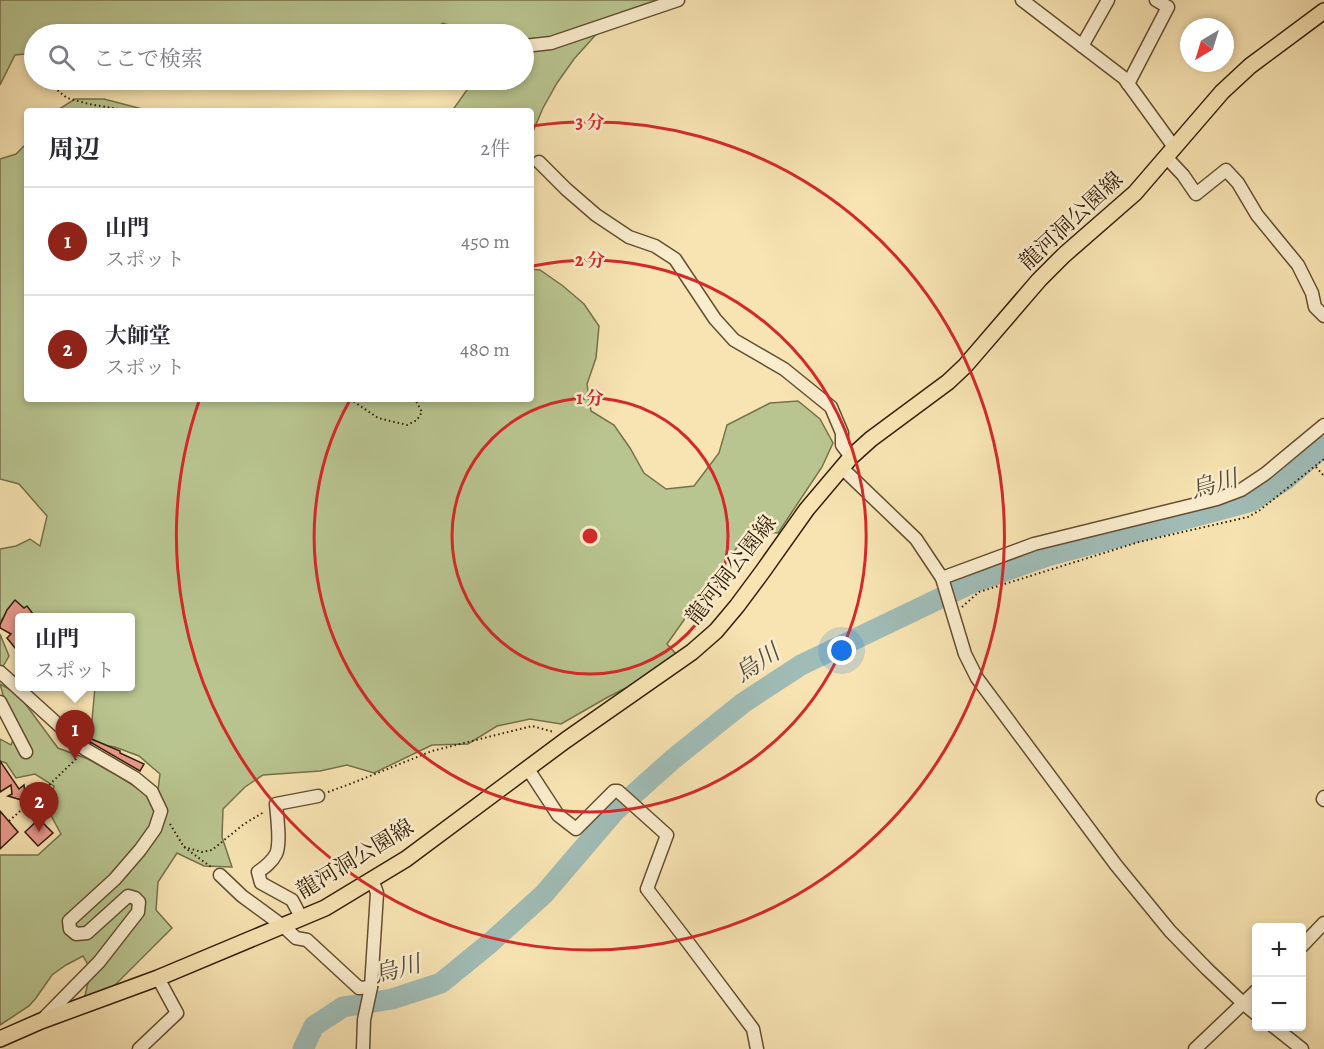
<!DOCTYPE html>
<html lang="ja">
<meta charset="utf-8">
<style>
body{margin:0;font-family:Alegreya,"Noto Serif JP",serif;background:#f2f2f3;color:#2b2b33}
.controls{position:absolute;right:18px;bottom:18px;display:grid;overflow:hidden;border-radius:6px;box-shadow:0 3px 9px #0003}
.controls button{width:54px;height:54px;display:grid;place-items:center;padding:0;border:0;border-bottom:2px solid #e1e1e2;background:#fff;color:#2b2b33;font:30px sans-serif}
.compass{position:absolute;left:1180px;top:18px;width:54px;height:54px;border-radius:50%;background:#fff;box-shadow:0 3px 9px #0003;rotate:218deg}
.you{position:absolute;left:842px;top:651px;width:21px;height:21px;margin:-15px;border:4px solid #fff;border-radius:50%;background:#1a73e8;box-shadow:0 0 0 9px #1a73e833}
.badge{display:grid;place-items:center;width:39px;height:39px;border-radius:50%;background:#8f2418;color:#fff;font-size:20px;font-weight:700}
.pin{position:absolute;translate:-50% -50px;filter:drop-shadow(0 2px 3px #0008)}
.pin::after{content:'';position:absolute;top:32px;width:21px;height:18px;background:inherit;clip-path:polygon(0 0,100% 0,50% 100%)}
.popup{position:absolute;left:15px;top:613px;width:120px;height:78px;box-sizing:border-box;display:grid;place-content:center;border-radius:6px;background:#fff;filter:drop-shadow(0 2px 4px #0005);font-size:20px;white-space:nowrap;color:#7c7c81}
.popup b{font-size:22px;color:#2b2b33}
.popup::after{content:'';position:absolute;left:50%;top:100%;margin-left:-12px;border:12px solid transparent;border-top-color:#fff}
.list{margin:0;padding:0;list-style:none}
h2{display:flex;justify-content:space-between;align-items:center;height:78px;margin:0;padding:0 24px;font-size:26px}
h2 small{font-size:20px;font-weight:400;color:#7c7c81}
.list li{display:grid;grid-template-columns:39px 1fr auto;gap:18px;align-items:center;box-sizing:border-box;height:108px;padding:0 24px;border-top:2px solid #e1e1e2}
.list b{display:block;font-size:22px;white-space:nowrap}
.list p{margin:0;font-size:20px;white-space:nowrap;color:#7c7c81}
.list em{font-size:20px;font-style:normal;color:#7c7c81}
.icon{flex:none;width:33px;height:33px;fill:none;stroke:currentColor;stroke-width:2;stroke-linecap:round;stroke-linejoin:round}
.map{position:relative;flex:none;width:1324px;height:1049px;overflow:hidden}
.search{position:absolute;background:#fff;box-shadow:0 3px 9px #0003;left:24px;top:24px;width:510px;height:66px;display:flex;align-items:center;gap:15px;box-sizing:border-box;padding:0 21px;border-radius:33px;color:#7c7c81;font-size:22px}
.panel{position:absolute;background:#fff;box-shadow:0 3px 9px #0003;left:24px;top:108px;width:510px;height:294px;border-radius:6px}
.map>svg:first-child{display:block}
.green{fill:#b9c590;stroke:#76714a;stroke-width:1.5}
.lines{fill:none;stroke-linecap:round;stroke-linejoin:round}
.river{stroke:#a0bcb6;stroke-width:21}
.building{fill:#e99a8d;stroke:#321d04;stroke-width:1.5}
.minor-casing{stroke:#644f30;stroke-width:15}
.major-casing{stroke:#321d04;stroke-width:18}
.path{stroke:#321d04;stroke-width:2;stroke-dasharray:1.5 3;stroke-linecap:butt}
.minor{stroke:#faedce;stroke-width:12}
.major{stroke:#f8e4b3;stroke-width:15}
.ring{fill:none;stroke:#d62828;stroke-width:3}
.labels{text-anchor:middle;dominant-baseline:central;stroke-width:5;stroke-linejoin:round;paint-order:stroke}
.street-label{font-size:22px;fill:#321d04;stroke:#faedce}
.water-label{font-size:24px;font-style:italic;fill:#534d39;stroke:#faedce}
.centre{fill:#d62828;stroke:#faedce;stroke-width:3}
.ring-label{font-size:18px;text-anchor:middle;font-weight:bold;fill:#d62828;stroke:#faedce;stroke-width:5;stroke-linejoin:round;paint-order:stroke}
</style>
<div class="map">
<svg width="1324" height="1049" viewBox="0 0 1324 1049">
<rect width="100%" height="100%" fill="#f8e4b3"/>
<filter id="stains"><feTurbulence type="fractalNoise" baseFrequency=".00333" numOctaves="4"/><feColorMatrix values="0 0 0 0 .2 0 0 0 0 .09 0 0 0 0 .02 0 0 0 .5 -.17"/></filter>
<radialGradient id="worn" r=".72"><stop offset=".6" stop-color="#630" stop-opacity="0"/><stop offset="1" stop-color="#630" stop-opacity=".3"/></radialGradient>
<g class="green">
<path d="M 0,0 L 663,0 L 600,30 L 574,59 L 557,83 L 543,108 L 531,136 L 531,111 L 452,111 L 474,80 L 524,80 L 524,34 L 471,34 L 470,33 L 443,23 L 425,34 L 388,33 L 385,34 L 34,34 L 34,53 L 15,55 L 0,85 Z"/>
<path d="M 75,99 L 104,99 L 150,111 L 56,111 Z"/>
<path d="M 27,143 L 27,399 L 531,399 L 531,269 L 540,270 L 563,286 L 584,304 L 599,326 L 596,358 L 587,384 L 591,411 L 614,425 L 630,448 L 644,473 L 666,489 L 694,486 L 719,453 L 727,425 L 770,403 L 798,401 L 820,419 L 833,443 L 822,467 L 778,533 L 751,531 L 725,562 L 667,644 L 677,655 L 650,676 L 608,697 L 561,724 L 530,719 L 497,726 L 468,744 L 432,745 L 374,773 L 347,765 L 320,771 L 263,775 L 245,787 L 223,809 L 222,837 L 232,867 L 204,866 L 177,853 L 158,882 L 156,910 L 172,928 L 110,990 L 83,1004 L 91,970 L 83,956 L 66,965 L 52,975 L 36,998 L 29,1006 L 0,1025 L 0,855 L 38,855 L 61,834 L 48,810 L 54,786 L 35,774 L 16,778 L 6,763 L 0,761 L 0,739 L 11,745 L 19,725 L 3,695 L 0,684 L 18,694 L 58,748 L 88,759 L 120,777 L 140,790 L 158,790 L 160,774 L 139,756 L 115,747 L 90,743 L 95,687 L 130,686 L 130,618 L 31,617 L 12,605 L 0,622 L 0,549 L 16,546 L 30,539 L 40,546 L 47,516 L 19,484 L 0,479 L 0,159 L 16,154 Z"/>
<path d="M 0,634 L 9,656 L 1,670 L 0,668 Z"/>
</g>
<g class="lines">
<path class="river" d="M 303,1049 L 314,1026 L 343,1007 L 392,999 L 441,983 L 490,943 L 544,894 L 615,811 L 672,760 L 743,703 L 801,665 L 974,582 L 1047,556 L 1252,501 L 1285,480 L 1324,446"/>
</g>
<g class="building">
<path d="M 15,600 L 24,608 L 27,606 L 36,618 L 20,618 L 20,654 L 7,638 L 11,634 L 0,628 L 0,625 L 7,610 Z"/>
<path d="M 82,735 L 120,751 L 120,753 L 144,764 L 140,771 L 90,742 Z"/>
<path d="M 0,761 L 19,789 L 24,785 L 25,795 L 24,796 L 28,802 L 8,796 L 12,794 L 11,785 L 0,792 Z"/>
<path d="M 0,811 L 18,832 L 0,849 Z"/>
<path d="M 39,819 L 53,833 L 38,846 L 25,832 Z"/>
</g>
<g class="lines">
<g class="minor-casing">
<g id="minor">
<path d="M 1022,0 L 1124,78 L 1174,147"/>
<path d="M 524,46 L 551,43 L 678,0"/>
<path d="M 1082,46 L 1108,0"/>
<path d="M 1128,84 L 1168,7 L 1156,0"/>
<path d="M 1166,157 L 1183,175 L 1196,194 L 1226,170 L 1238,183 L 1257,215 L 1298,265 L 1312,293 L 1315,307 L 1324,316"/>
<path d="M 539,162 L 566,189 L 596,215 L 629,237 L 655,246 L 675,259 L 715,319 L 734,340 L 784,369 L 831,407 L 842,433 L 842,445 L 851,457"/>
<path d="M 841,467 L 916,539 L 942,578 L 965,654 L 977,678 L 1116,865 L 1170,931 L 1207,969 L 1244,1004 L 1256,1014"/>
<path d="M 942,578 L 1034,544 L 1217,499 L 1241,490 L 1265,474 L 1324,425"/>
<path d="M 0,672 L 85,749 L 135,778 L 152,792 L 161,811 L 155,829 L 140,850 L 115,879 L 69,921 L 70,929 L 76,934 L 87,933 L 128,896 L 135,898 L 139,902 L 138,912 L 99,962 L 44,1018"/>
<path d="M 0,702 L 26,752"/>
<path d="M 528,769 L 558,815 L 576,829 L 614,791 L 618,791 L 667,835 L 647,889 L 687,941 L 753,1029 L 757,1049"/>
<path d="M 1324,797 L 1323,799 L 1324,800"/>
<path d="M 220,875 L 242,896 L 283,926 L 296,938 L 307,940 L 359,988 L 371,987"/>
<path d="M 301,917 L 292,900 L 261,883 L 258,872 C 265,867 272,862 276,854 C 281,844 277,816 276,804 L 318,796"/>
<path d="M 1302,946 L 1324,923"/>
<path d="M 1273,1026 L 1302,1049"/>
<path d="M 139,1049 L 177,1013 L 158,978"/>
<path d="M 363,1049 L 364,1020 L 371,987 L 377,893 L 372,879"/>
<path d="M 1195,1049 L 1256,991"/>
</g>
</g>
<g class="major-casing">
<path id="major" d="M 0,1039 L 41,1021 L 158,978 L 325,908 L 406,859 L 566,740 L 692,652 L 716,631 L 737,606 L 763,571 L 807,509 L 851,457 L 871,439 L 948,382 L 965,366 L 1039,280 L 1064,255 L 1135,193 L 1222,92 L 1250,66 L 1324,11"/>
</g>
<g class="path">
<path d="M 51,80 L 51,85 L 67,98 L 89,104 L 130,111"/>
<path d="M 350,399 L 378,418 L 407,425 L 417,420 L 422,412 L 415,399"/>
<path d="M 1316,467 L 1324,476"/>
<path d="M 962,607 L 979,592 L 1139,542 L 1248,517 L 1260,510 L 1324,459"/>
<path d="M 328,792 L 350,784 L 432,751 L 532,726 L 554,732"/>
<path d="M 9,821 L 47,787 L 77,758"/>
<path d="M 170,824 L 184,847 L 211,867"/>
<path d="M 184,847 L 202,852 L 212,850 L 244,824 L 264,812"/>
</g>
<use href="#minor" class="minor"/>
<use href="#major" class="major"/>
</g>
<g class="ring">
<circle cx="590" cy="536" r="138"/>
<path d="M533 266A276 276 0 1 1 350 400"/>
<path d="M532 126A414 414 0 1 1 199 401"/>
</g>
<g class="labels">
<g class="street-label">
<text transform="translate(1071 221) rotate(-43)">龍河洞公園線</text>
<text transform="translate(731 570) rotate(-52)">龍河洞公園線</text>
<text transform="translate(355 859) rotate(-31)">龍河洞公園線</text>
</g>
<g class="water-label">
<text transform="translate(1214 484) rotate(-16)">烏川</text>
<text transform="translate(757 663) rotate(-34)">烏川</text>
<text transform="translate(397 969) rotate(-15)">烏川</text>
</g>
</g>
<circle cx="590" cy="536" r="9" class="centre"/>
<g class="ring-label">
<text x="590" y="128">3 分</text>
<text x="590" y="266">2 分</text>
<text x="590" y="404">1 分</text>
</g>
<rect width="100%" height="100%" filter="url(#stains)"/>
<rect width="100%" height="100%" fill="url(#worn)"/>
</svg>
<div class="controls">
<button>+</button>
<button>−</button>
</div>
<svg class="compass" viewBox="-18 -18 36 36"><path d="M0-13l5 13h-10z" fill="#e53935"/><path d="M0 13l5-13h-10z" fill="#7c7c81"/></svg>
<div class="you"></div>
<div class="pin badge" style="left:75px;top:760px">1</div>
<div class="popup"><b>山門</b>スポット</div>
<div class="pin badge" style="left:39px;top:832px">2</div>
<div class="search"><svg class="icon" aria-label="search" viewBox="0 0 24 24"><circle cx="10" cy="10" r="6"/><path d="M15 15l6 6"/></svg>ここで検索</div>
<section class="panel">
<h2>周辺<small>2件</small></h2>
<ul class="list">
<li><span class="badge">1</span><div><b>山門</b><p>スポット</p></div><em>450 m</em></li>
<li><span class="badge">2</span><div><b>大師堂</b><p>スポット</p></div><em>480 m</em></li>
</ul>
</section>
</div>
